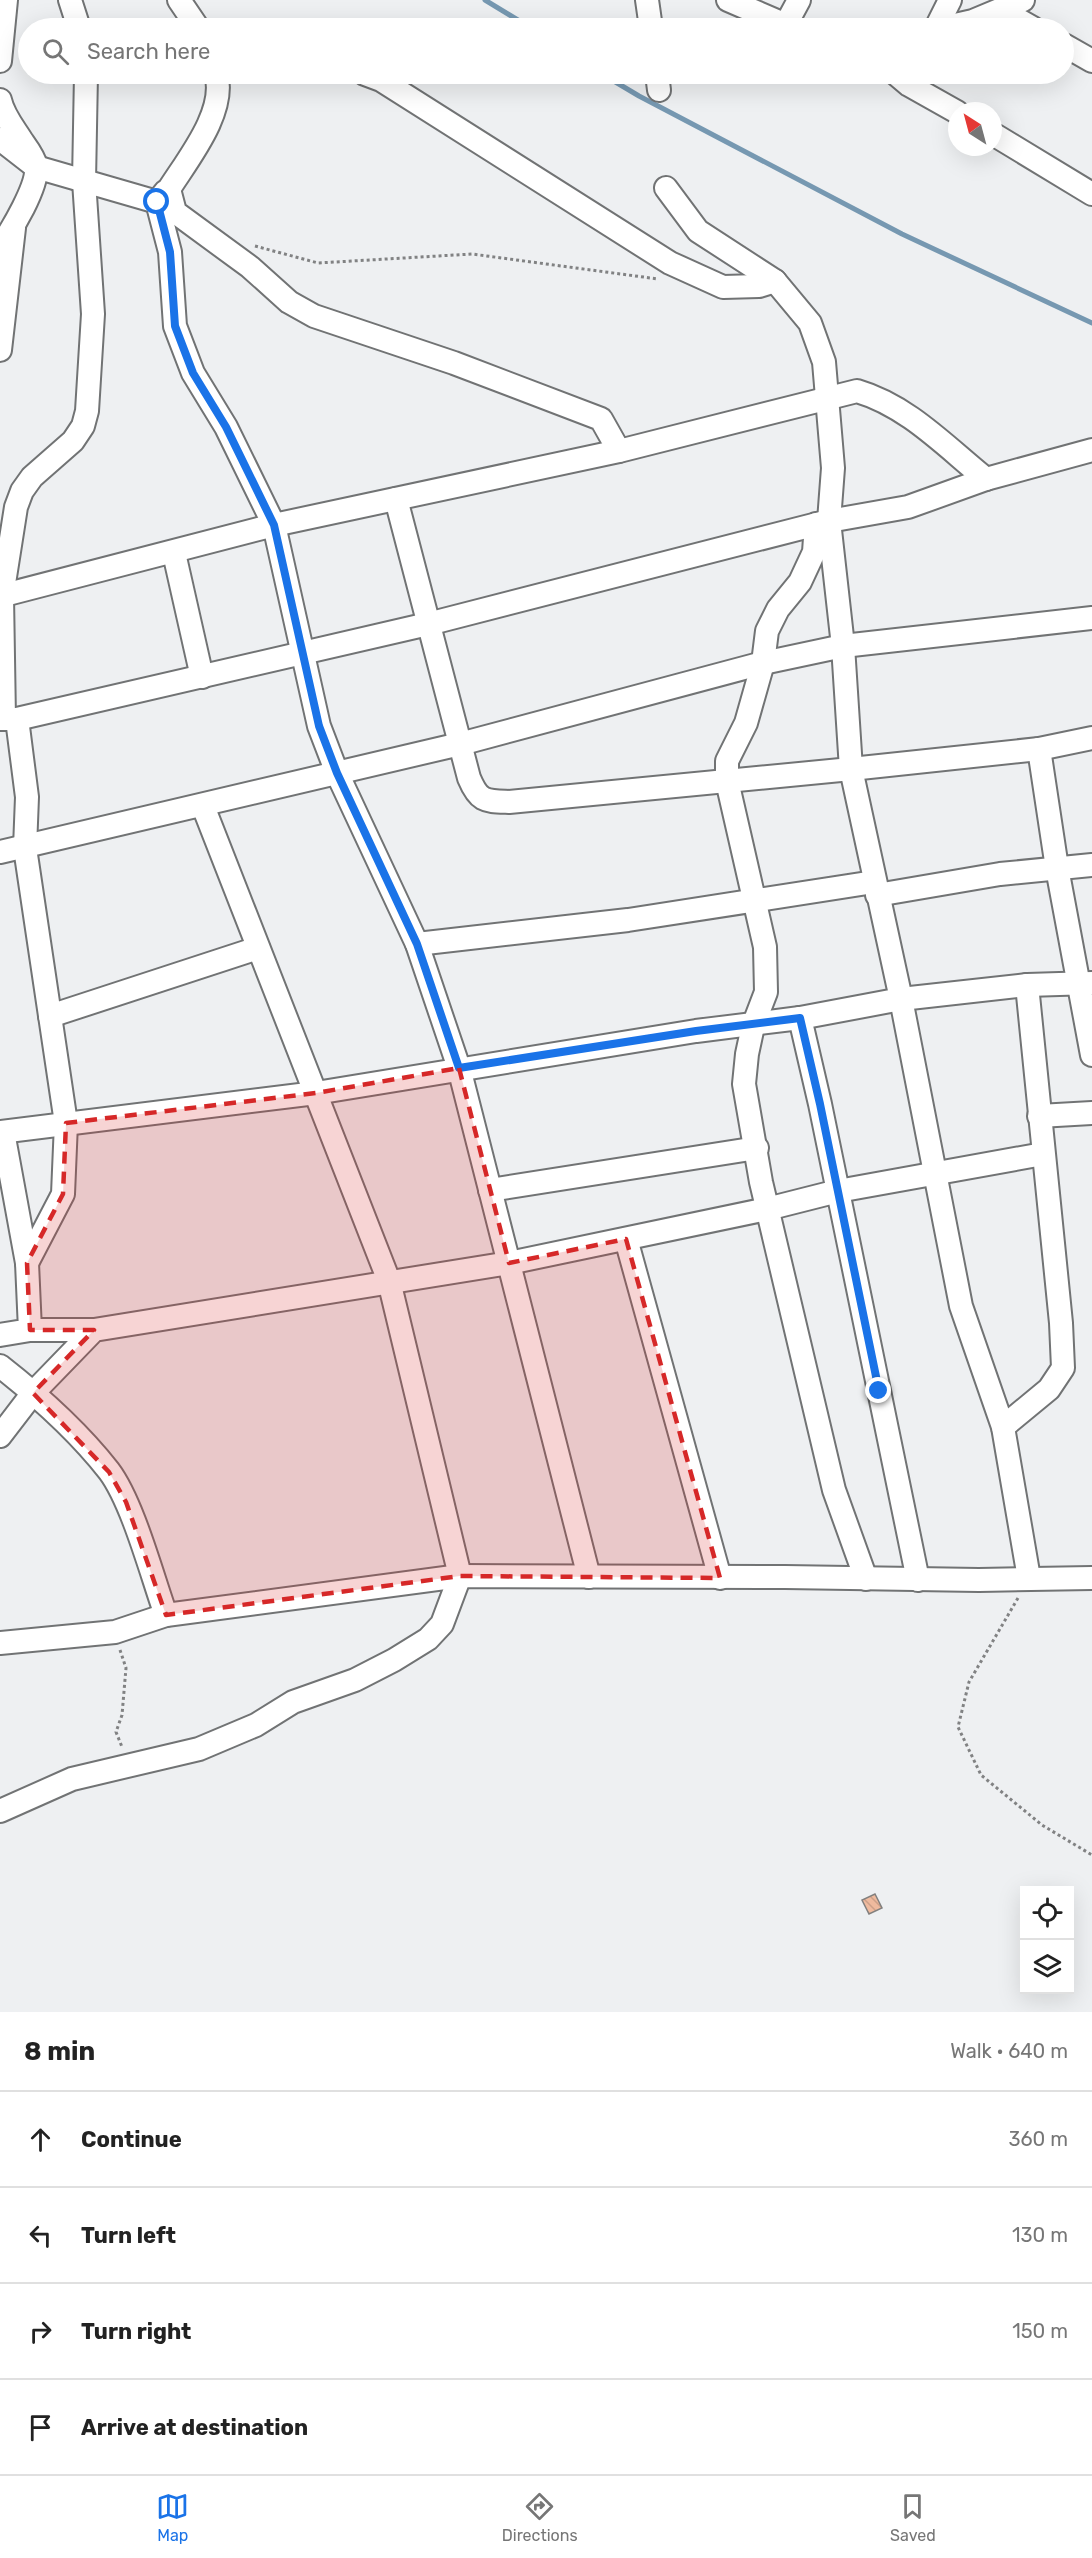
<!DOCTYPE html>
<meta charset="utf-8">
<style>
body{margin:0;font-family:Rubik,sans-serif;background:#f6f6f6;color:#222}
.controls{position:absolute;right:18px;bottom:18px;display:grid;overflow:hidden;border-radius:0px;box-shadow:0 6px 24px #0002}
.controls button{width:54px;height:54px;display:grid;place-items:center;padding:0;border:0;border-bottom:2px solid #e0e0e0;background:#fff;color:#222;font:30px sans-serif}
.compass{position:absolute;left:948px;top:102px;width:54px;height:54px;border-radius:50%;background:#fff;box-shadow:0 6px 24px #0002;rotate:324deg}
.stop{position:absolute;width:18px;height:18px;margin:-14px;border:4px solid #1a73e8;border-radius:50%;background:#fff}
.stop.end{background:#1a73e8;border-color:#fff;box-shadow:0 2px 6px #0008}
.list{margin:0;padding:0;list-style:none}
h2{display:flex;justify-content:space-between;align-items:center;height:78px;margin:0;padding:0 24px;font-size:26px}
h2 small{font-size:20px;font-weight:400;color:#767676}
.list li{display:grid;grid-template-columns:39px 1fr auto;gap:18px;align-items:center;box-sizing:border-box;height:96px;padding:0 24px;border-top:2px solid #e0e0e0}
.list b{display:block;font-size:22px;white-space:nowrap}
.list em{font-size:20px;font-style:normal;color:#767676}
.icon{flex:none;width:33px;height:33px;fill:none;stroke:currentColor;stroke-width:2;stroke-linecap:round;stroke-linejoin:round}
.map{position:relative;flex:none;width:1092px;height:2012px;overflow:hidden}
.search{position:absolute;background:#fff;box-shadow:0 6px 24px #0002;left:18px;right:18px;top:18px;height:66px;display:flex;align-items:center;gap:15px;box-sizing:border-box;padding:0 21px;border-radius:33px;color:#767676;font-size:22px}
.sheet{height:462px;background:#fff}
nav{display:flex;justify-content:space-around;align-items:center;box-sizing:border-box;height:84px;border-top:2px solid #e0e0e0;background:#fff;font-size:16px;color:#767676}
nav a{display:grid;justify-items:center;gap:3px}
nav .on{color:#1a73e8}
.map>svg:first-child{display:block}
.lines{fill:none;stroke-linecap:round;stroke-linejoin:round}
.stream{stroke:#7698b1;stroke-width:5}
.building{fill:url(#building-back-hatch);stroke:#82807f;stroke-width:1.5}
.minor-casing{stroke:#717374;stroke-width:26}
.path{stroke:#818283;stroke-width:3;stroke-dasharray:3 3;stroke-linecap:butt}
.minor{stroke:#fff;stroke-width:22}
.route{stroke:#1a73e8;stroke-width:8}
.marked{fill:#d62828;fill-opacity:0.2;stroke:#d62828;stroke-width:4.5;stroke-dasharray:12 8;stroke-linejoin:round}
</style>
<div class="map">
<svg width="1092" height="2012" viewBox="0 0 1092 2012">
<defs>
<pattern id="building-back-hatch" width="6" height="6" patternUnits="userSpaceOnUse" patternTransform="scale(1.5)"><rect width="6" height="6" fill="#efba9e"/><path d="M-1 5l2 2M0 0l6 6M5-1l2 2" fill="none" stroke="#cda088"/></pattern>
</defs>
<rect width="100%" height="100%" fill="#eef0f2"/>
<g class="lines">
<g class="stream">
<path d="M 485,0 L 531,28"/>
<path d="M 602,74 L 639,96 L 902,234 L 1092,323"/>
</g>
</g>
<path class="building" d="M 875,1894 L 882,1908 L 869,1914 L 862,1900 Z"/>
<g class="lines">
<g class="minor-casing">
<g id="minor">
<path d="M 70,0 L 79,28"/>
<path d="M 179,0 L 198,28"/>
<path d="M 647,0 L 651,28"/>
<path d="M 728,0 L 793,28"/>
<path d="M 1001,10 L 1033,28"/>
<path d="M 785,26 L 799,0"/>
<path d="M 936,28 L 950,0"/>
<path d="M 942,28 L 973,21 L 1023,0"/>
<path d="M 1064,45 L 1092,61"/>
<path d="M 0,61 L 6,0"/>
<path d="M 216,74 C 227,111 188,159 169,189 L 175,212 L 250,267 L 289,302 L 314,316 L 454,363 L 601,419 L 619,451"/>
<path d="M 365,74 L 381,80 L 670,263 L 723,287 L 759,286 L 775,281"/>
<path d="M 657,74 L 659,90"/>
<path d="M 896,74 L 909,85 L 957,112"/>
<path d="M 0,100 C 3,115 14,128 22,141 C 27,148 34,157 36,166 C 39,185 11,231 0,247"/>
<path d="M 993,134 L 1092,194"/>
<path d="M 0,139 L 36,167 L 157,202 L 165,192"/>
<path d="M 666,188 L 698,231 L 775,281 L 810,323 L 824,362 L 833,468 L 829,521 L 843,646 L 851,769 L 901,999 L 961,1306 L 1003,1427 L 1029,1578"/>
<path d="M 157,202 L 170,252 L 175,326 L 193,373 L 226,427 L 274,525 L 319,726 L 337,773 L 417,944 L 459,1068 L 589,1577"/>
<path d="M 0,350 L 14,228"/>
<path d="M 396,499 L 469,778 C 479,802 485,801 509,802 L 851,769 L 1039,749 L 1092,738"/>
<path d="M 816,524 L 814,552 L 800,582 L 778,609 L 767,631 L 763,663 L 746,723 L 727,761 L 727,781 L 765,947 L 766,992 L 753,1026 L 747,1054 L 744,1084 L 761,1182 L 834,1490 L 866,1579"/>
<path d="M 174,553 L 202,677"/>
<path d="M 0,596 L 274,525 L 619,451 L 857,391 C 908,406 945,446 986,479"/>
<path d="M 0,719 L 17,719 L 428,624 L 829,521 L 908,507 L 986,479 L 1092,450"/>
<path d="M 4,719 L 2,596 L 16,507 L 22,491 L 32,477 L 73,441 L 83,426 L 87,411 L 93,314 L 84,181 L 86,74"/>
<path d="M 17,719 L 27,797 L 25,848 L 66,1123 L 63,1194 L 27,1263"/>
<path d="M 1039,749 L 1057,868 L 1092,1055"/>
<path d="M 0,852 L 460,744 L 763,663 L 843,646 L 1092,618"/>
<path d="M 877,895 L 1000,874 L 1092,865"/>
<path d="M 417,944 L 628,920 L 874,882"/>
<path d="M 50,1016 L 258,948"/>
<path d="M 800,1018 L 820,1104 L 918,1580"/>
<path d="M 1039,1116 L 1092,1113"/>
<path d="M 0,1132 L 316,1093 L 696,1031 L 800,1018 L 901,999 L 1027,985 L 1092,983"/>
<path d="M 490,1190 L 757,1148"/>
<path d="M 626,1239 L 720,1578"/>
<path d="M 30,1330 L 94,1330"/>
<path d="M 0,1335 L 30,1330 L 27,1263 L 3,1132"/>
<path d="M 0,1366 C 37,1395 80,1434 109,1471 C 133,1503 152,1576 166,1615"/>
<path d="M 1003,1427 L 1049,1389 L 1063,1368 L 1061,1323 L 1027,985"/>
<path d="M 0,1436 L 33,1393 L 94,1330 L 509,1263 L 767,1209 L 838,1191 L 1043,1154"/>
<path d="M 0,1643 L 115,1632 L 166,1615 L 460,1576 L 785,1577 L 979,1580 L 1092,1578"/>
<path d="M 0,1811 L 72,1779 L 199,1749 L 256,1725 L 293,1702 L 355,1680 L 394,1660 L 428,1639 L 442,1624 L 460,1576 L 389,1281 L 203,806"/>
</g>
</g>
<g class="path">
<path d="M 255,246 L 318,263 L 472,254 L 658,279"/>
<path d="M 1018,1598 L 969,1682 L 958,1727 L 981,1775 L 1042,1825 L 1092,1855"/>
<path d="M 120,1650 L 126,1668 L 122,1715 L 116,1732 L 122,1747"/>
</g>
<use href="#minor" class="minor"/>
</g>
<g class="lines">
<path class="route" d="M 157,202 L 170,252 L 175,326 L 193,373 L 226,427 L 274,525 L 319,726 L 337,773 L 417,944 L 459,1068 L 696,1031 L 800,1018 L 820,1104 L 879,1391"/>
</g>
<path class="marked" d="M 459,1068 L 509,1263 L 626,1239 L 720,1578 L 460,1576 L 166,1615 L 126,1502 L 109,1472 L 33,1393 L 94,1330 L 30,1330 L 27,1263 L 63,1194 L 66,1123 L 316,1093 Z"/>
</svg>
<div class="controls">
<button><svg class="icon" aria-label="locate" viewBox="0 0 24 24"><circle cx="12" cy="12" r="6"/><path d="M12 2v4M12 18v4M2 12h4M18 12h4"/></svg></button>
<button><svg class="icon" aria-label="layers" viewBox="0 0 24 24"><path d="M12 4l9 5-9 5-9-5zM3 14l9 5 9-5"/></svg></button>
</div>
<svg class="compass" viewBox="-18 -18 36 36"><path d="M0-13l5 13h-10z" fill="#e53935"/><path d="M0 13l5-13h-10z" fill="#767676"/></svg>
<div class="stop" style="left:157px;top:202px"></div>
<div class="stop end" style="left:879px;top:1391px"></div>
<div class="search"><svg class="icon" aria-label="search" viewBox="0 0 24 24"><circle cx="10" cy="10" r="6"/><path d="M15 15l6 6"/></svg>Search here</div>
</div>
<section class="sheet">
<h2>8 min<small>Walk · 640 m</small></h2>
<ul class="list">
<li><svg class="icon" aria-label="ahead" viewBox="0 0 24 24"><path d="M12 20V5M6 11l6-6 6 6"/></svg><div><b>Continue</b></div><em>360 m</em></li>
<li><svg class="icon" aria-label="left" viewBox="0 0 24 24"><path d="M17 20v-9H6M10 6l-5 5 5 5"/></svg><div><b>Turn left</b></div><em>130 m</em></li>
<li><svg class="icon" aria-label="right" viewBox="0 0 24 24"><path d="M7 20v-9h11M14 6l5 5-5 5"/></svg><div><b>Turn right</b></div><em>150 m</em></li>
<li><svg class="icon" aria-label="arrive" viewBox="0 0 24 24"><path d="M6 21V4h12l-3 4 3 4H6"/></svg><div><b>Arrive at destination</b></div></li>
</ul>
</section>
<nav>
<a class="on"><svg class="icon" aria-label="map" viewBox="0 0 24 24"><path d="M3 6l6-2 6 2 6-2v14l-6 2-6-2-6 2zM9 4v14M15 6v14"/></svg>Map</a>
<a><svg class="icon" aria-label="directions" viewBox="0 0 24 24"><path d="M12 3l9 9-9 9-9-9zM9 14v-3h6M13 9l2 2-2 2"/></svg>Directions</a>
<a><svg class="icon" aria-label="saved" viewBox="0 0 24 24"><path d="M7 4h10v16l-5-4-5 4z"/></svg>Saved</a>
</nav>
